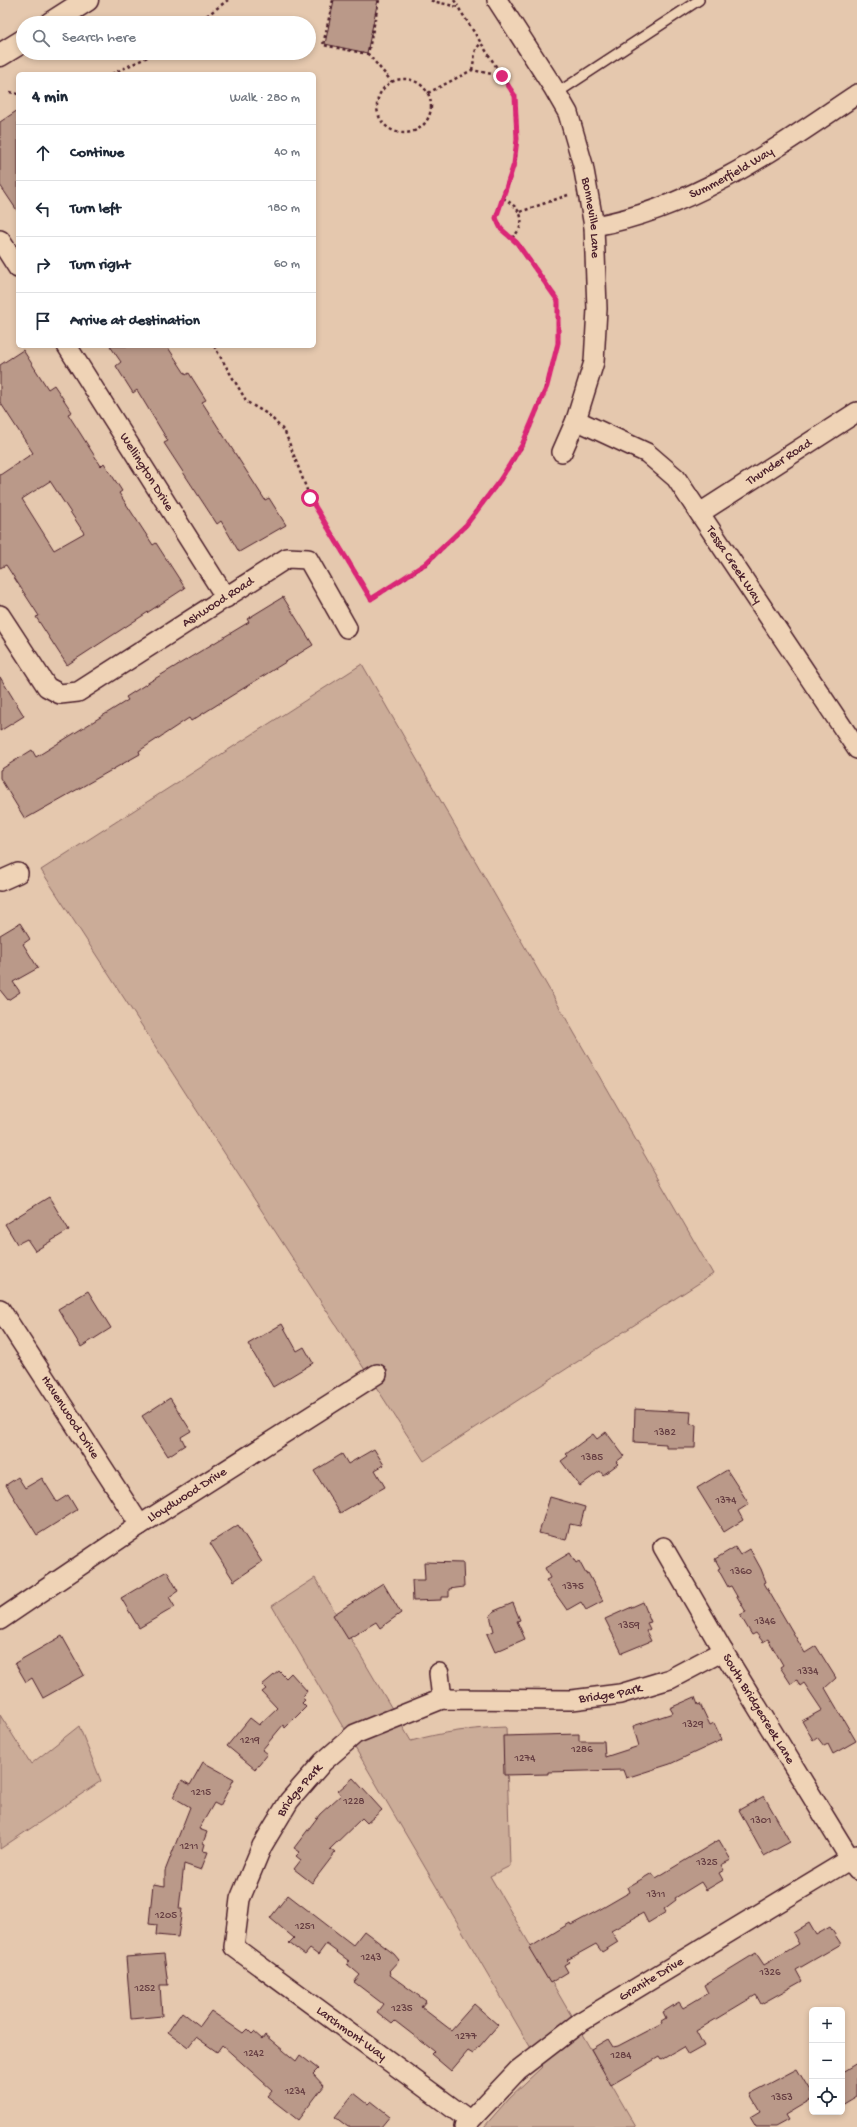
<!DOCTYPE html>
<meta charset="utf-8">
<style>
body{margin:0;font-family:"Gochi Hand",sans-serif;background:#f6f6f7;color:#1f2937}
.controls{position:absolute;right:12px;bottom:12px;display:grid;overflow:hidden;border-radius:6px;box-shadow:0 2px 6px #0003}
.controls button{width:36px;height:36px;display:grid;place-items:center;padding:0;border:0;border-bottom:1px solid #e0e1e3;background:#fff;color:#1f2937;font:20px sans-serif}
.stop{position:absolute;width:12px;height:12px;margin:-9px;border:3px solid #db2777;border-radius:50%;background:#fff}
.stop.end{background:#db2777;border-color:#fff;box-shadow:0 1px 4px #0008}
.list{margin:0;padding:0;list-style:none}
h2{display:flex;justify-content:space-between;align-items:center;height:52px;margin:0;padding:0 16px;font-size:17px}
h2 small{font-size:13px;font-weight:400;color:#747a83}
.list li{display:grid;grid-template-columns:26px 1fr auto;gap:12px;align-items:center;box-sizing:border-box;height:56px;padding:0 16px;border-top:1px solid #e0e1e3}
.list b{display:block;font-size:15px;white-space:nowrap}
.list em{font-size:13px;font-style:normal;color:#747a83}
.icon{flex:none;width:22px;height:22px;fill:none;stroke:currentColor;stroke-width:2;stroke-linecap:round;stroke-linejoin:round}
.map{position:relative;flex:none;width:857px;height:2127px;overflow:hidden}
.search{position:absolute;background:#fff;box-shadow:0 2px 6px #0003;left:16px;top:16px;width:300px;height:44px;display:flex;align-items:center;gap:10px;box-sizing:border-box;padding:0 14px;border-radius:22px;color:#747a83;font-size:15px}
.panel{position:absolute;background:#fff;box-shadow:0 2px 6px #0003;left:16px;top:72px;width:300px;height:276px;border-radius:6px}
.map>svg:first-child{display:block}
.green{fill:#cbac98;stroke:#8a6662}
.building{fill:#ba9989;stroke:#4a1f2b;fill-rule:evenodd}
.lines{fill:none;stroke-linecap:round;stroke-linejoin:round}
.lane-casing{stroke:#4a1f2b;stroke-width:12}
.street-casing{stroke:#4a1f2b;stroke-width:22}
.primary-casing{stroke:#4a1f2b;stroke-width:25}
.path{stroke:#4a1f2b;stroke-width:2.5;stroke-dasharray:3 3;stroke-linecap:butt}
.lane{stroke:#efd3b6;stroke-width:9}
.street{stroke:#efd3b6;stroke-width:19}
.primary{stroke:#efd3b6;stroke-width:22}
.route{stroke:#db2777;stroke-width:5}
.labels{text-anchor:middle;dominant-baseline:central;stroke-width:4;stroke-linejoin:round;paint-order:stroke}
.number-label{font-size:11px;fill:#663e42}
.street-label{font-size:13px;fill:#4a1f2b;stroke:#efd3b6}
</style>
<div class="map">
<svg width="857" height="2127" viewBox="0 0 857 2127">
<rect width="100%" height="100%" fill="#e5c8ae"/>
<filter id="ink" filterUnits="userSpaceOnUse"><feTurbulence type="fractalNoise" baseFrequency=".025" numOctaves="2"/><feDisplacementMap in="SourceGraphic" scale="8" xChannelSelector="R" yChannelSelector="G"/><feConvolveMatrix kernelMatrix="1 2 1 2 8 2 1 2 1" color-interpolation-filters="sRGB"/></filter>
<g filter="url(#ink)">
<g class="green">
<path d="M 362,664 L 713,1274 L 424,1461 L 41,870 Z"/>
<path d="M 315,1578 L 411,1741 C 443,1732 473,1728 506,1727 L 510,1866 L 490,1876 L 636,2127 L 484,2127 L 510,2097 L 542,2067 L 272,1606 Z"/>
<path d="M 0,1715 L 31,1764 L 79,1726 L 101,1781 L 0,1849 Z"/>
</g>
<g class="building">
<path d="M 334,0 L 378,0 L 367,53 L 325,44 Z"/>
<path d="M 18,110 L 18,212 L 0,185 L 0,122 Z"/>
<path d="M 110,346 L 167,346 L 186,375 L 189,373 L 206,400 L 202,402 L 265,500 L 269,498 L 286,525 L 239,552 L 221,521 L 217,524 L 164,443 L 168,441 L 137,390 L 133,393 L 116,366 L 121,362 Z"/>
<path d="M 23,350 L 48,389 L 54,385 L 72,412 L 68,414 L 101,466 L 104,463 L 122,491 L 119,493 L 153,545 L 156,543 L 185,588 L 67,665 L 36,617 L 39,616 L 6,565 L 0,568 L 0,475 L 33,453 L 0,402 L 0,365 ZM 50,481 L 84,533 L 54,550 L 22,499 Z"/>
<path d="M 283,597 L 313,645 L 191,721 L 189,718 L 139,751 L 140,754 L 25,819 L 0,778 L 0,770 L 32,750 L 36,757 L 128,700 L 126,697 L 151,681 L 249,622 L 247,619 Z"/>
<path d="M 0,677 L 24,716 L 0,731 Z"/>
<path d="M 20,923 L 30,939 L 23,944 L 38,968 L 13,982 L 20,992 L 8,1000 L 0,990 L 0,935 Z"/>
<path d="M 49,1197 L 69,1230 L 35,1251 L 27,1239 L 17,1244 L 5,1224 Z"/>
<path d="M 88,1291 L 111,1328 L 81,1347 L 58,1309 Z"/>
<path d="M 282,1324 L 297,1351 L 304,1347 L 313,1363 L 273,1387 L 248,1344 Z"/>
<path d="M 170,1398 L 191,1431 L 181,1437 L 185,1445 L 168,1456 L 142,1416 Z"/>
<path d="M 635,1409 L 691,1412 L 690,1424 L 696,1425 L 695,1448 L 666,1448 L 666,1444 L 634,1442 Z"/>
<path d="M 606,1432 L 624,1456 L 616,1462 L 618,1464 L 603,1475 L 600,1471 L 580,1486 L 561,1461 L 568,1456 L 566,1454 L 593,1434 L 597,1439 Z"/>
<path d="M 374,1449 L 384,1465 L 375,1470 L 385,1487 L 340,1513 L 314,1471 L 342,1454 L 348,1464 Z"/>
<path d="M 727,1470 L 749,1504 L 738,1511 L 743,1520 L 724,1532 L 697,1488 Z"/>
<path d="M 18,1477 L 25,1488 L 42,1478 L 57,1502 L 68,1495 L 77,1510 L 37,1535 L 6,1485 Z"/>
<path d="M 550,1497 L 585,1507 L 580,1526 L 570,1524 L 566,1540 L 539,1533 Z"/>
<path d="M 238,1525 L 262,1562 L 234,1581 L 210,1543 Z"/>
<path d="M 735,1547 L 740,1555 L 750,1549 L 761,1569 L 766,1582 L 764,1583 L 805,1653 L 816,1646 L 836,1678 L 825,1688 L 856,1741 L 833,1754 L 828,1744 L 824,1746 L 817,1737 L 813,1740 L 802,1721 L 822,1710 L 804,1683 L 800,1686 L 797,1680 L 791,1684 L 780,1667 L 783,1665 L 768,1639 L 763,1642 L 756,1633 L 752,1635 L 740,1615 L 746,1612 L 731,1586 L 728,1587 L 718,1569 L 720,1568 L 715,1559 Z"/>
<path d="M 570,1553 L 576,1563 L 579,1561 L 586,1574 L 588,1573 L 603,1601 L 586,1610 L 581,1602 L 567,1610 L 546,1580 L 550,1578 L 545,1568 Z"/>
<path d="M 424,1562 L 463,1563 L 464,1587 L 449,1589 L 449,1597 L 441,1597 L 441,1600 L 413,1601 L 412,1580 L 425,1580 Z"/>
<path d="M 167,1571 L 178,1591 L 169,1597 L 175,1607 L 139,1628 L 121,1598 Z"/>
<path d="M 383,1583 L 401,1613 L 380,1628 L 376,1622 L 348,1639 L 333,1615 Z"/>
<path d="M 643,1602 L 651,1622 L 647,1623 L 650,1629 L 646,1631 L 651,1641 L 622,1653 L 605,1619 Z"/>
<path d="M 513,1603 L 520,1620 L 517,1621 L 525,1639 L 495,1652 L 487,1634 L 494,1631 L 490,1616 L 494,1611 Z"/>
<path d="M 62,1636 L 84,1675 L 43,1698 L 32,1678 L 26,1682 L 15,1663 Z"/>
<path d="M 279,1671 L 286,1678 L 291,1673 L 307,1691 L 302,1698 L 305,1700 L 302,1703 L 306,1707 L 285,1728 L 283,1725 L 262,1750 L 267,1754 L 255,1769 L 227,1746 L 250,1718 L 259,1725 L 277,1708 L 262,1692 L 266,1689 L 262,1685 Z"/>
<path d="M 695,1697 L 698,1705 L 700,1704 L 710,1725 L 714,1723 L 722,1740 L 670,1764 L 626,1778 L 623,1770 L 548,1772 L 548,1774 L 504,1775 L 503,1736 L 579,1734 L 579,1741 L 604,1741 L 605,1757 L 639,1746 L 633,1726 L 673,1713 L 670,1708 Z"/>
<path d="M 203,1762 L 234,1779 L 220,1806 L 214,1803 L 199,1829 L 207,1832 L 203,1843 L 205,1844 L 203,1851 L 208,1852 L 201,1870 L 184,1864 L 179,1909 L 182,1909 L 178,1937 L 156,1935 L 157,1925 L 149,1924 L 153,1884 L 165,1886 L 165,1871 L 190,1807 L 173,1797 L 182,1780 L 190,1785 Z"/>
<path d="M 353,1778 L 382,1810 L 367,1823 L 362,1818 L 330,1849 L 335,1853 L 312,1883 L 294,1869 L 301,1860 L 296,1856 L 300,1852 L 294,1848 L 320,1814 L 341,1795 L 338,1791 Z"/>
<path d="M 764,1796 L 790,1842 L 764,1856 L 739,1810 Z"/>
<path d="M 719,1840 L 731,1860 L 721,1865 L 724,1870 L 719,1873 L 723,1880 L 706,1890 L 701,1882 L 675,1898 L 676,1900 L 664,1909 L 666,1912 L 648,1923 L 643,1913 L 611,1931 L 618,1942 L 602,1952 L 596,1944 L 567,1960 L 569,1962 L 564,1965 L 568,1972 L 550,1983 L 529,1948 L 570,1923 L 571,1925 L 599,1910 L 630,1892 L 628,1887 L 652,1873 L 656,1878 Z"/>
<path d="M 288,1895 L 353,1945 L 364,1931 L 394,1954 L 399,1960 L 389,1971 L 391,1973 L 390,1975 L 426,2001 L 421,2007 L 451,2030 L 474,2004 L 498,2025 L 473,2054 L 468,2051 L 451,2071 L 431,2054 L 434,2051 L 395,2021 L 392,2024 L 377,2012 L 383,2004 L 354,1982 L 360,1975 L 347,1964 L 349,1961 L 326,1944 L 318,1955 L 310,1949 L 305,1955 L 289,1943 L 294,1938 L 270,1918 Z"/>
<path d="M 809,1923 L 816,1935 L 830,1927 L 841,1944 L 796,1970 L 802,1981 L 761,2004 L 756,1995 L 696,2031 L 704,2046 L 688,2055 L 683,2047 L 661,2060 L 659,2057 L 611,2085 L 591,2049 L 608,2039 L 613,2047 L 618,2046 L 662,2023 L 661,2021 L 666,2018 L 663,2012 L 679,2002 L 683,2008 L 708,1993 L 704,1985 L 756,1953 L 764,1965 L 799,1944 L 793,1933 Z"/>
<path d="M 164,1954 L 168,1985 L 160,1985 L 162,2016 L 131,2019 L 126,1957 Z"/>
<path d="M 211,2011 L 243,2033 L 247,2029 L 252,2034 L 254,2032 L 262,2039 L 265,2035 L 296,2061 L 300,2055 L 318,2069 L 313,2074 L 324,2086 L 298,2120 L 267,2096 L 272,2090 L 222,2045 L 217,2052 L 196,2037 L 188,2047 L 168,2032 L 182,2012 L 200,2026 Z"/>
<path d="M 857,2063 L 857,2096 L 842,2105 L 842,2072 Z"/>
<path d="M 797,2069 L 812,2094 L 812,2099 L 785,2115 L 788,2120 L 775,2127 L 756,2127 L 750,2117 L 760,2111 L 750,2094 Z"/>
<path d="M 354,2093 L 368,2104 L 371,2101 L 390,2116 L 381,2127 L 348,2127 L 335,2117 Z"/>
</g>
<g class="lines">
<g class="lane-casing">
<path id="lane" d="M 557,93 L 699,0"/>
</g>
<g class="street-casing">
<g id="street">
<path id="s1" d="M 497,0 L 553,87 L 568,113 L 583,165 L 594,226 L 597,309 L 594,362 L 576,420 L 562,452"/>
<path id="s2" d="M 594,226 C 692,209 776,149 857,94"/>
<path d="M 0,240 L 18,268"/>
<path id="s3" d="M 67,346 L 226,598"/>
<path id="s4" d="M 576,420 L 647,453 L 676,478 L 857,749"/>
<path id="s5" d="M 700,513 L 857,412"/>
<path id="s6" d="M 0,615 L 47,687 L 60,694 L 78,692 L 287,558 L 308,559 L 347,628"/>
<path d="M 0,881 L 18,873"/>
<path id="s7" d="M 0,1309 L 140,1525"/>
<path id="s8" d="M 663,1547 L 723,1651 L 857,1870"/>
<path id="s9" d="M 0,1620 L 140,1525 L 377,1374"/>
<path d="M 439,1673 L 442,1699"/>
<path id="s10" d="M 469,2120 L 234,1947 L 240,1899 L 262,1846 L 289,1801 L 323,1762 L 355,1734 L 442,1699 L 572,1700 L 620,1694 L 670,1679 L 723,1651"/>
<path id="s11" d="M 464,2127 L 518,2070 L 579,2023 L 857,1855"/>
</g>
</g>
<g class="primary-casing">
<g id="primary">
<path d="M 51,23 L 87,0"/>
<path d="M 0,55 L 23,41"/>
</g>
</g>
<g class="path">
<path d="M 333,0 L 323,45 L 368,54"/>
<path d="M 379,0 L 368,54 L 392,82"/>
<path d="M 454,0 L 458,6"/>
<path d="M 197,23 L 228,0"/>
<path d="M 472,70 L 476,49 L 481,43"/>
<path d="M 112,74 L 156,53"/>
<circle cx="404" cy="106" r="27"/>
<path d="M 10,92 L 18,94"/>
<path d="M 428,93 L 472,70 L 502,76"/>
<path d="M 503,198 C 521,208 529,222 512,238"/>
<path d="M 520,212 L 568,195"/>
<path d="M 214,346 L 247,402 L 269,415 L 285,432 L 310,498 L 371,599 L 425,565 L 466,525 L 500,480 L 523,445 L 547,385 L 558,343 L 558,301 L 517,243 L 501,229 L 496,218 L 514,164 L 517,139 L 515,96 L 458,7 L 428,0"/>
</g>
<use href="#lane" class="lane"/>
<use href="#street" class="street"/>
<use href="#primary" class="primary"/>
</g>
</g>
<g class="lines" filter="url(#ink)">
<path class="route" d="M 310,498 L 371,599 L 425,564 L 466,525 L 500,480 L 522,445 L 547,386 L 558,343 L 558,301 L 517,243 L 501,229 L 496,218 L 514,164 L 517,139 L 515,96 L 502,76"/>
</g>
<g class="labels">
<g class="number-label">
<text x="665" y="1433">1382</text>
<text x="592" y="1458">1385</text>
<text x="726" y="1501">1374</text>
<text x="741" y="1572">1360</text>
<text x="573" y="1587">1375</text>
<text x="765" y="1622">1346</text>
<text x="629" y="1626">1359</text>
<text x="808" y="1672">1334</text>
<text x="693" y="1725">1329</text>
<text x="250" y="1741">1219</text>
<text x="582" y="1750">1286</text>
<text x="525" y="1759">1274</text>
<text x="201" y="1793">1215</text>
<text x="354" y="1802">1228</text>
<text x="761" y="1821">1301</text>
<text x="189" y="1847">1211</text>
<text x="707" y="1863">1325</text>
<text x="656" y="1895">1311</text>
<text x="166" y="1916">1205</text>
<text x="305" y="1927">1251</text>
<text x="371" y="1958">1243</text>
<text x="770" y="1973">1326</text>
<text x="145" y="1989">1252</text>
<text x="402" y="2009">1235</text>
<text x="466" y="2037">1277</text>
<text x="254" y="2054">1242</text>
<text x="621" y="2056">1284</text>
<text x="295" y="2092">1234</text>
<text x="782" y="2098">1353</text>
</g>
<g class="street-label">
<text stroke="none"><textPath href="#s2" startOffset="148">Summerfield Way</textPath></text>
<text stroke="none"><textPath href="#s1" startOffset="241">Bonneville Lane</textPath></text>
<text stroke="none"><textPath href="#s5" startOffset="94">Thunder Road</textPath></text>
<text stroke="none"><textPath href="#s3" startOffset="149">Wellington Drive</textPath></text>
<text stroke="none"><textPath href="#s4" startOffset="221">Tessa Creek Way</textPath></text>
<text stroke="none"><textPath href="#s6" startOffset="285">Ashwood Road</textPath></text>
<text stroke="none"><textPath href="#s7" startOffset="129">Havenwood Drive</textPath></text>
<text stroke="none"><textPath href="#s9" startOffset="225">Lloydwood Drive</textPath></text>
<text stroke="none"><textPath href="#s10" startOffset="807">Bridge Park</textPath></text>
<text stroke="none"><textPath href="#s8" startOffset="188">South Bridgecreek Lane</textPath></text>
<text stroke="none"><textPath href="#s10" startOffset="465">Bridge Park</textPath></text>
<text stroke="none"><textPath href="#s11" startOffset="240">Granite Drive</textPath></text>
<text transform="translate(351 2034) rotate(36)">Larchmont Way</text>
</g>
</g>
</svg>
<div class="controls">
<button>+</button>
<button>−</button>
<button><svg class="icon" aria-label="locate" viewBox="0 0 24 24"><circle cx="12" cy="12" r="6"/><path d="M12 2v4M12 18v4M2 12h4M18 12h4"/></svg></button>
</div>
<div class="stop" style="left:310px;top:498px"></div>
<div class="stop end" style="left:502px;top:76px"></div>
<div class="search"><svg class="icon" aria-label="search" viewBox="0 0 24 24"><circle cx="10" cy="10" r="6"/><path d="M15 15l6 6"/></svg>Search here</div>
<section class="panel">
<h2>4 min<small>Walk · 280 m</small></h2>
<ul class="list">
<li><svg class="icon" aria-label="ahead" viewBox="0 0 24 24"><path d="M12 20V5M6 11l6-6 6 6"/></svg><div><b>Continue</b></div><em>40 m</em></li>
<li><svg class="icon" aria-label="left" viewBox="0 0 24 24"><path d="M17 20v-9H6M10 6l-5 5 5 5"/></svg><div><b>Turn left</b></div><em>180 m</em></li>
<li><svg class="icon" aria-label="right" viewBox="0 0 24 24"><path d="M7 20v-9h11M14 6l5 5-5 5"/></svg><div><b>Turn right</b></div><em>60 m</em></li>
<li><svg class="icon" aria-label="arrive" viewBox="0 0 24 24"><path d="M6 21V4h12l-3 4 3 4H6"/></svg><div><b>Arrive at destination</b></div></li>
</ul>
</section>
</div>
